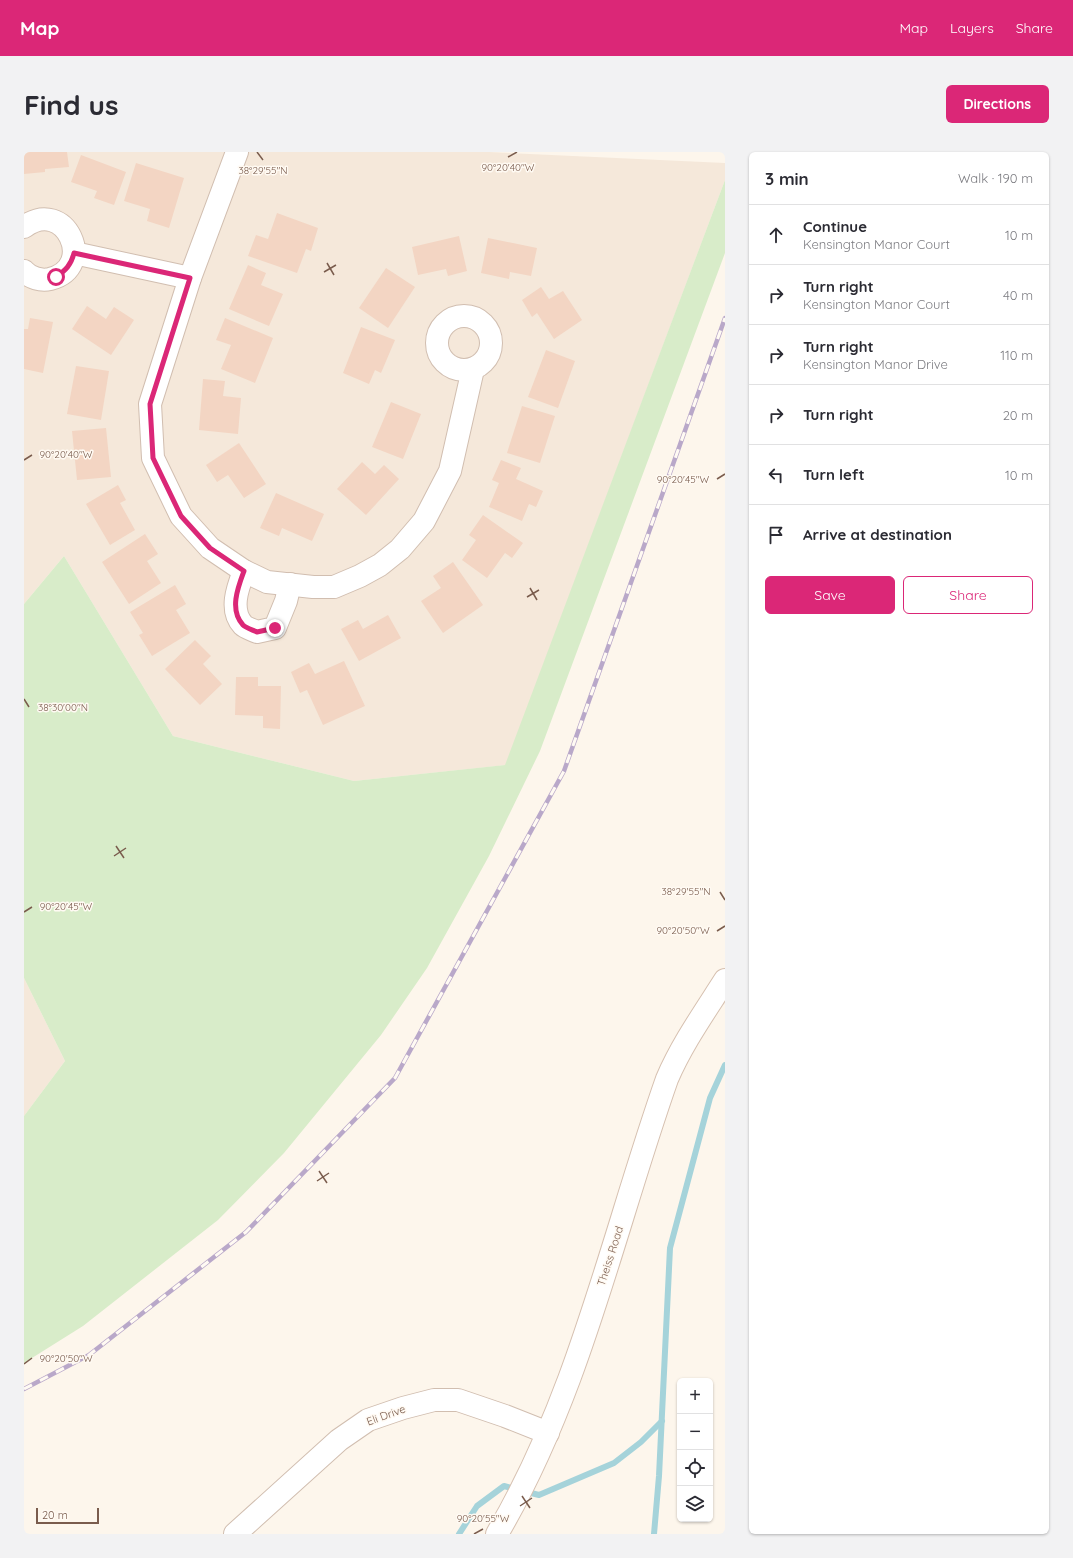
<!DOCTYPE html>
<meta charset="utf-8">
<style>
body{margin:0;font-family:Quicksand,sans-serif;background:#f2f2f3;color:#2b2b33}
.controls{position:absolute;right:12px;bottom:12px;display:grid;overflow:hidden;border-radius:6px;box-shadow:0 1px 3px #0004}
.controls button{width:36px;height:36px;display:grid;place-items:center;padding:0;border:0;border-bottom:1px solid #e1e1e2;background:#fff;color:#2b2b33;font:20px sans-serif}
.scale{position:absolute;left:12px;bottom:10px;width:63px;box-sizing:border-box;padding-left:4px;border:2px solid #7a5c4d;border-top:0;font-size:11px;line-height:14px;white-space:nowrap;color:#7a5c4d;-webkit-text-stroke:3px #fffaf3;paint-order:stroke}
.stop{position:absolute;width:12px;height:12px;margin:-9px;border:3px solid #db2777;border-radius:50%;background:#fff}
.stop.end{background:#db2777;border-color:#fff;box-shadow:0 1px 4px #0008}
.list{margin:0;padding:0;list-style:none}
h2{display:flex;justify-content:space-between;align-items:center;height:52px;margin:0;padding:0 16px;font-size:17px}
h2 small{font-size:13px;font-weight:400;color:#7c7c81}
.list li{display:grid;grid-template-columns:26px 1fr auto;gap:12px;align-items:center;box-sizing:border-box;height:60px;padding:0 16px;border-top:1px solid #e1e1e2}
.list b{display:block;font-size:15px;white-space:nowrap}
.list p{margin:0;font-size:13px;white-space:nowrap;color:#7c7c81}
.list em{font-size:13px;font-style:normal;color:#7c7c81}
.actions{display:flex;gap:8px;padding:12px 16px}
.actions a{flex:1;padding:9px 0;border:1px solid #db2777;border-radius:6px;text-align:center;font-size:14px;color:#db2777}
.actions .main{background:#db2777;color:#fff}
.icon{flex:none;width:22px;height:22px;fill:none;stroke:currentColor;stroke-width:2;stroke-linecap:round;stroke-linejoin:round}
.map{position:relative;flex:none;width:701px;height:1382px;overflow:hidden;border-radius:6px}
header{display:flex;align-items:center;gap:24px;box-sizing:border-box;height:56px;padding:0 20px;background:#db2777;color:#fff}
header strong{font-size:19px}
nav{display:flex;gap:22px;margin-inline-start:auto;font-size:14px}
.intro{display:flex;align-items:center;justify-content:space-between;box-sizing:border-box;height:96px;padding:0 24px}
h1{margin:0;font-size:28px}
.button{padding:10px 18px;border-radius:6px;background:#db2777;color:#fff;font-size:14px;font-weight:700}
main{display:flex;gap:24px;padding:0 24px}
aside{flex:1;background:#fff;border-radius:6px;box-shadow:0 1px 3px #0004}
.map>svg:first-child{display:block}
.residential{fill:#f5e8da}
.green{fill:#d8ecc9}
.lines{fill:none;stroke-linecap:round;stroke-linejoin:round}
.stream{stroke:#a5d3da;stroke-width:6}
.building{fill:#f3d5c3}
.street-casing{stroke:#d1beb0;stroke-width:24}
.secondary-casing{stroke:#d6c0b0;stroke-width:24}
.street{stroke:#fff;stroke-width:22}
.secondary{stroke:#fff;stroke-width:22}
.rail-casing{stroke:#b9a8c9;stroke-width:4.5}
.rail{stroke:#fffaf3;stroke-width:3;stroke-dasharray:9;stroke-linecap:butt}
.route{stroke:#db2777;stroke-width:5}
.ticks{fill:none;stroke:#7a5c4d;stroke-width:1.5}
.labels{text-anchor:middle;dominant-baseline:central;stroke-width:3;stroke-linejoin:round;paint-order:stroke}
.street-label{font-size:11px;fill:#7a5c4d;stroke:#fffaf3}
.ticks-label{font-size:10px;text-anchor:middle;fill:#7a5c4d;stroke:#fffaf3;stroke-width:3;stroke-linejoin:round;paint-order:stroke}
</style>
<header>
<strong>Map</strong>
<nav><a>Map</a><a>Layers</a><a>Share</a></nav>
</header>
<div class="intro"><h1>Find us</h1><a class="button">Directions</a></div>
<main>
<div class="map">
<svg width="701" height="1382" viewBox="0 0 701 1382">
<rect width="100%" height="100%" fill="#fdf6ec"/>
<g class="residential">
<path d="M 0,0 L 465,0 L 701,11 L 701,28 L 482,613 L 330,629 L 149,584 L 40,404 L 0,452 Z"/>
<path d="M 0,826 L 41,909 L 0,964 Z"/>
</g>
<path class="green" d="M 701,28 L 701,101 L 516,599 L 465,704 L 403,816 L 357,883 L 260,1001 L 194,1068 L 59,1174 L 0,1211 L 0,964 L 41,909 L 0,826 L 0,452 L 40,404 L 149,584 L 330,629 L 481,613 Z"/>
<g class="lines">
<g class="stream">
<path d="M 435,1382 L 453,1354 L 480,1334 L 515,1343 L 590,1311 L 617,1290 L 638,1269"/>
<path d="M 630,1382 L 635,1324 L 646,1096 L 686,946 L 701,913"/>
</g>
</g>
<g class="building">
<path d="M 0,0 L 43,0 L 45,15 L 21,17 L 21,20 L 0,22 Z"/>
<path d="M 57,3 L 102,20 L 90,53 L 70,46 L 73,39 L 47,30 Z"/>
<path d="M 112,11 L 160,26 L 145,76 L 123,69 L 126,57 L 100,49 Z"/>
<path d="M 253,61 L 294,76 L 287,99 L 282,97 L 273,121 L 224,104 L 232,83 L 244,87 Z"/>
<path d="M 435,84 L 443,119 L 424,124 L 422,117 L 394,123 L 388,95 Z"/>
<path d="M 464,86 L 513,96 L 507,124 L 486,120 L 485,127 L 457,121 Z"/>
<path d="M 224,113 L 242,121 L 237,133 L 259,142 L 245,174 L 205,157 Z"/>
<path d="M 362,116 L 391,135 L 364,176 L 335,156 Z"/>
<path d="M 517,135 L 525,147 L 539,139 L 558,168 L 530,187 L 513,161 L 508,165 L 498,148 Z"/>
<path d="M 63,154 L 82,167 L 90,155 L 110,168 L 87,203 L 48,177 Z"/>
<path d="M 6,166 L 29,170 L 19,221 L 0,217 L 0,177 L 4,177 Z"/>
<path d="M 201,166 L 249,186 L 231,231 L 197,217 L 207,193 L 192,188 Z"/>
<path d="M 337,175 L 371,188 L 357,221 L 351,218 L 345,232 L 319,221 Z"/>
<path d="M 522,198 L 551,209 L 534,256 L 504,245 Z"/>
<path d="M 52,214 L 85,219 L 77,268 L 43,262 Z"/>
<path d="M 179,227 L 201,229 L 199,244 L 217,246 L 214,282 L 175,278 Z"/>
<path d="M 367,250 L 397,262 L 379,307 L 348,295 Z"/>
<path d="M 498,254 L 531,264 L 516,311 L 483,301 Z"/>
<path d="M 82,276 L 87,325 L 53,328 L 48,279 Z"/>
<path d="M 215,291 L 242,332 L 220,346 L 204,323 L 193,330 L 182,313 Z"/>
<path d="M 477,308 L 497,316 L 492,327 L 519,339 L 512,355 L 505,352 L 498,369 L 465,355 L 475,331 L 468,328 Z"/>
<path d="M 338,310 L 351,322 L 360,313 L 375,327 L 342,363 L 313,337 Z"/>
<path d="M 94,333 L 102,348 L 96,351 L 111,378 L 86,393 L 62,352 Z"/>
<path d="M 252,341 L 300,362 L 288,389 L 258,376 L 255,384 L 236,376 Z"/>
<path d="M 459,363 L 499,391 L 488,406 L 481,401 L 463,426 L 438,408 L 452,388 L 445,383 Z"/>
<path d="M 121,382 L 134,402 L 123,409 L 137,431 L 105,452 L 78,410 Z"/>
<path d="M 429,410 L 459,453 L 419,481 L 397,449 L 417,436 L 409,424 Z"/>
<path d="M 151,433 L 162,452 L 152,458 L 166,481 L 128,504 L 115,483 L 119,481 L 106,460 Z"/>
<path d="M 364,463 L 377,486 L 335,509 L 317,477 L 334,468 L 339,477 Z"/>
<path d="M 171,488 L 187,504 L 179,512 L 198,532 L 176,553 L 141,517 Z"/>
<path d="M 320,509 L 341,554 L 299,573 L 283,538 L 276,541 L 267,520 L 285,511 L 291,522 Z"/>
<path d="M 212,525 L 234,525 L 234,534 L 257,534 L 256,577 L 239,576 L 239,564 L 211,563 Z"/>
</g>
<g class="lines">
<g class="street-casing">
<g id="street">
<path d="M 213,0 L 166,126 L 126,252 L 129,306 L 157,364 L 186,396 L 220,419 L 243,430 L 289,435 L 310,435 L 336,424 L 356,413 L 376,397 L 400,369 L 426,319 L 449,217"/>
<path d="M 0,75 C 41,44 74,115 26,127 C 17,129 6,126 0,119"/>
<path d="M 50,101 L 166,126"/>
<circle cx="440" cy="191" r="27"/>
<path d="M 220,419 C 214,435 205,458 219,473 C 222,476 229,478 233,480 L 251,476 L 262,449 L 266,432"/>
<path d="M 211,1382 L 315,1288 L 344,1268 L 379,1256 L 410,1248 L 434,1248 L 481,1264 L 524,1281"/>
</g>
</g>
<g class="secondary-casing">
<path id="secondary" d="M 473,1382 C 556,1241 589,1080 643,927 C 658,892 680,861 701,828"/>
</g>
<use href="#street" class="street"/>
<use href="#secondary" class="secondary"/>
<g class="rail-casing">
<path id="rail" d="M 0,1237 L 65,1203 L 222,1080 L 371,926 L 540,619 L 701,166"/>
</g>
<use href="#rail" class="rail"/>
</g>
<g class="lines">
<path class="route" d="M 32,125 C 42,118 47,113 50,101 L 166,126 L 126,252 L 129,306 L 157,364 L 186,396 L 220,419 C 214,435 205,458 219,473 C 222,476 229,478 233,480 L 251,476"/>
</g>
<path class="ticks" d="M 233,0 L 239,8M 484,5 L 493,0M 303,111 L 310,123M 300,120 L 312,113M 0,308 L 8,303M 693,327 L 701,322M 506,436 L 513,448M 503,445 L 515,438M 0,547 L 5,555M 92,694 L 100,706M 90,704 L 102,696M 696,740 L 701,748M 0,760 L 8,755M 693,779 L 701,774M 295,1019 L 303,1031M 293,1029 L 305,1021M 0,1212 L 8,1206M 498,1344 L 506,1356M 496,1354 L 508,1346M 450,1382 L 459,1377"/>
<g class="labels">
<g class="street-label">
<text transform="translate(586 1104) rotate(-72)">Theiss Road</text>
<text transform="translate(362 1263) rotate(-20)">Eli Drive</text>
</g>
</g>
<g class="ticks-label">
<text x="484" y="19">90°20'40"W</text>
<text x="239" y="22">38°29'55"N</text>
<text x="42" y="306">90°20'40"W</text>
<text x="659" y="331">90°20'45"W</text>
<text x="39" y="559">38°30'00"N</text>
<text x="662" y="743">38°29'55"N</text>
<text x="42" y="758">90°20'45"W</text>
<text x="659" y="782">90°20'50"W</text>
<text x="42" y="1210">90°20'50"W</text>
<text x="459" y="1370">90°20'55"W</text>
</g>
</svg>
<div class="controls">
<button>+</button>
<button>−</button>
<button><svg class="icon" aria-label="locate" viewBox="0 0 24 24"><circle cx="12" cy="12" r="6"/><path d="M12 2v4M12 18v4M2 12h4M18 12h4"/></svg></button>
<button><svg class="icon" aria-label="layers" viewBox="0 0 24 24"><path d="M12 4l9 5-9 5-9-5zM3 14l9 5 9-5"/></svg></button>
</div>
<div class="scale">20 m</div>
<div class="stop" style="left:32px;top:125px"></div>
<div class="stop end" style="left:251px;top:476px"></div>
</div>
<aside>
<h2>3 min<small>Walk · 190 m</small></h2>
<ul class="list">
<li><svg class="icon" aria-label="ahead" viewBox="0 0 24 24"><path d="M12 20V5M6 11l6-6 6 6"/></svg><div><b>Continue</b><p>Kensington Manor Court</p></div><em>10 m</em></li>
<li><svg class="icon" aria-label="right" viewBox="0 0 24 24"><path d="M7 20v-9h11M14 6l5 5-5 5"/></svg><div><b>Turn right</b><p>Kensington Manor Court</p></div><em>40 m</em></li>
<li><svg class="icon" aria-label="right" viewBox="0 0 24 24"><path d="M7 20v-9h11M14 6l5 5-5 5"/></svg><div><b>Turn right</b><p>Kensington Manor Drive</p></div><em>110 m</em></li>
<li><svg class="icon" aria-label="right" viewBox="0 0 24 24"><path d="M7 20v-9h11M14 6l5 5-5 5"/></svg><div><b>Turn right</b></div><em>20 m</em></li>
<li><svg class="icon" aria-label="left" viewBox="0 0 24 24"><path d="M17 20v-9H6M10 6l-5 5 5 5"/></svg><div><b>Turn left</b></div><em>10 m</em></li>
<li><svg class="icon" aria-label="arrive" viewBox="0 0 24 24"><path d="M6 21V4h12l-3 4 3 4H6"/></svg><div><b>Arrive at destination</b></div></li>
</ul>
<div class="actions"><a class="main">Save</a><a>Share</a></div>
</aside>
</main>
